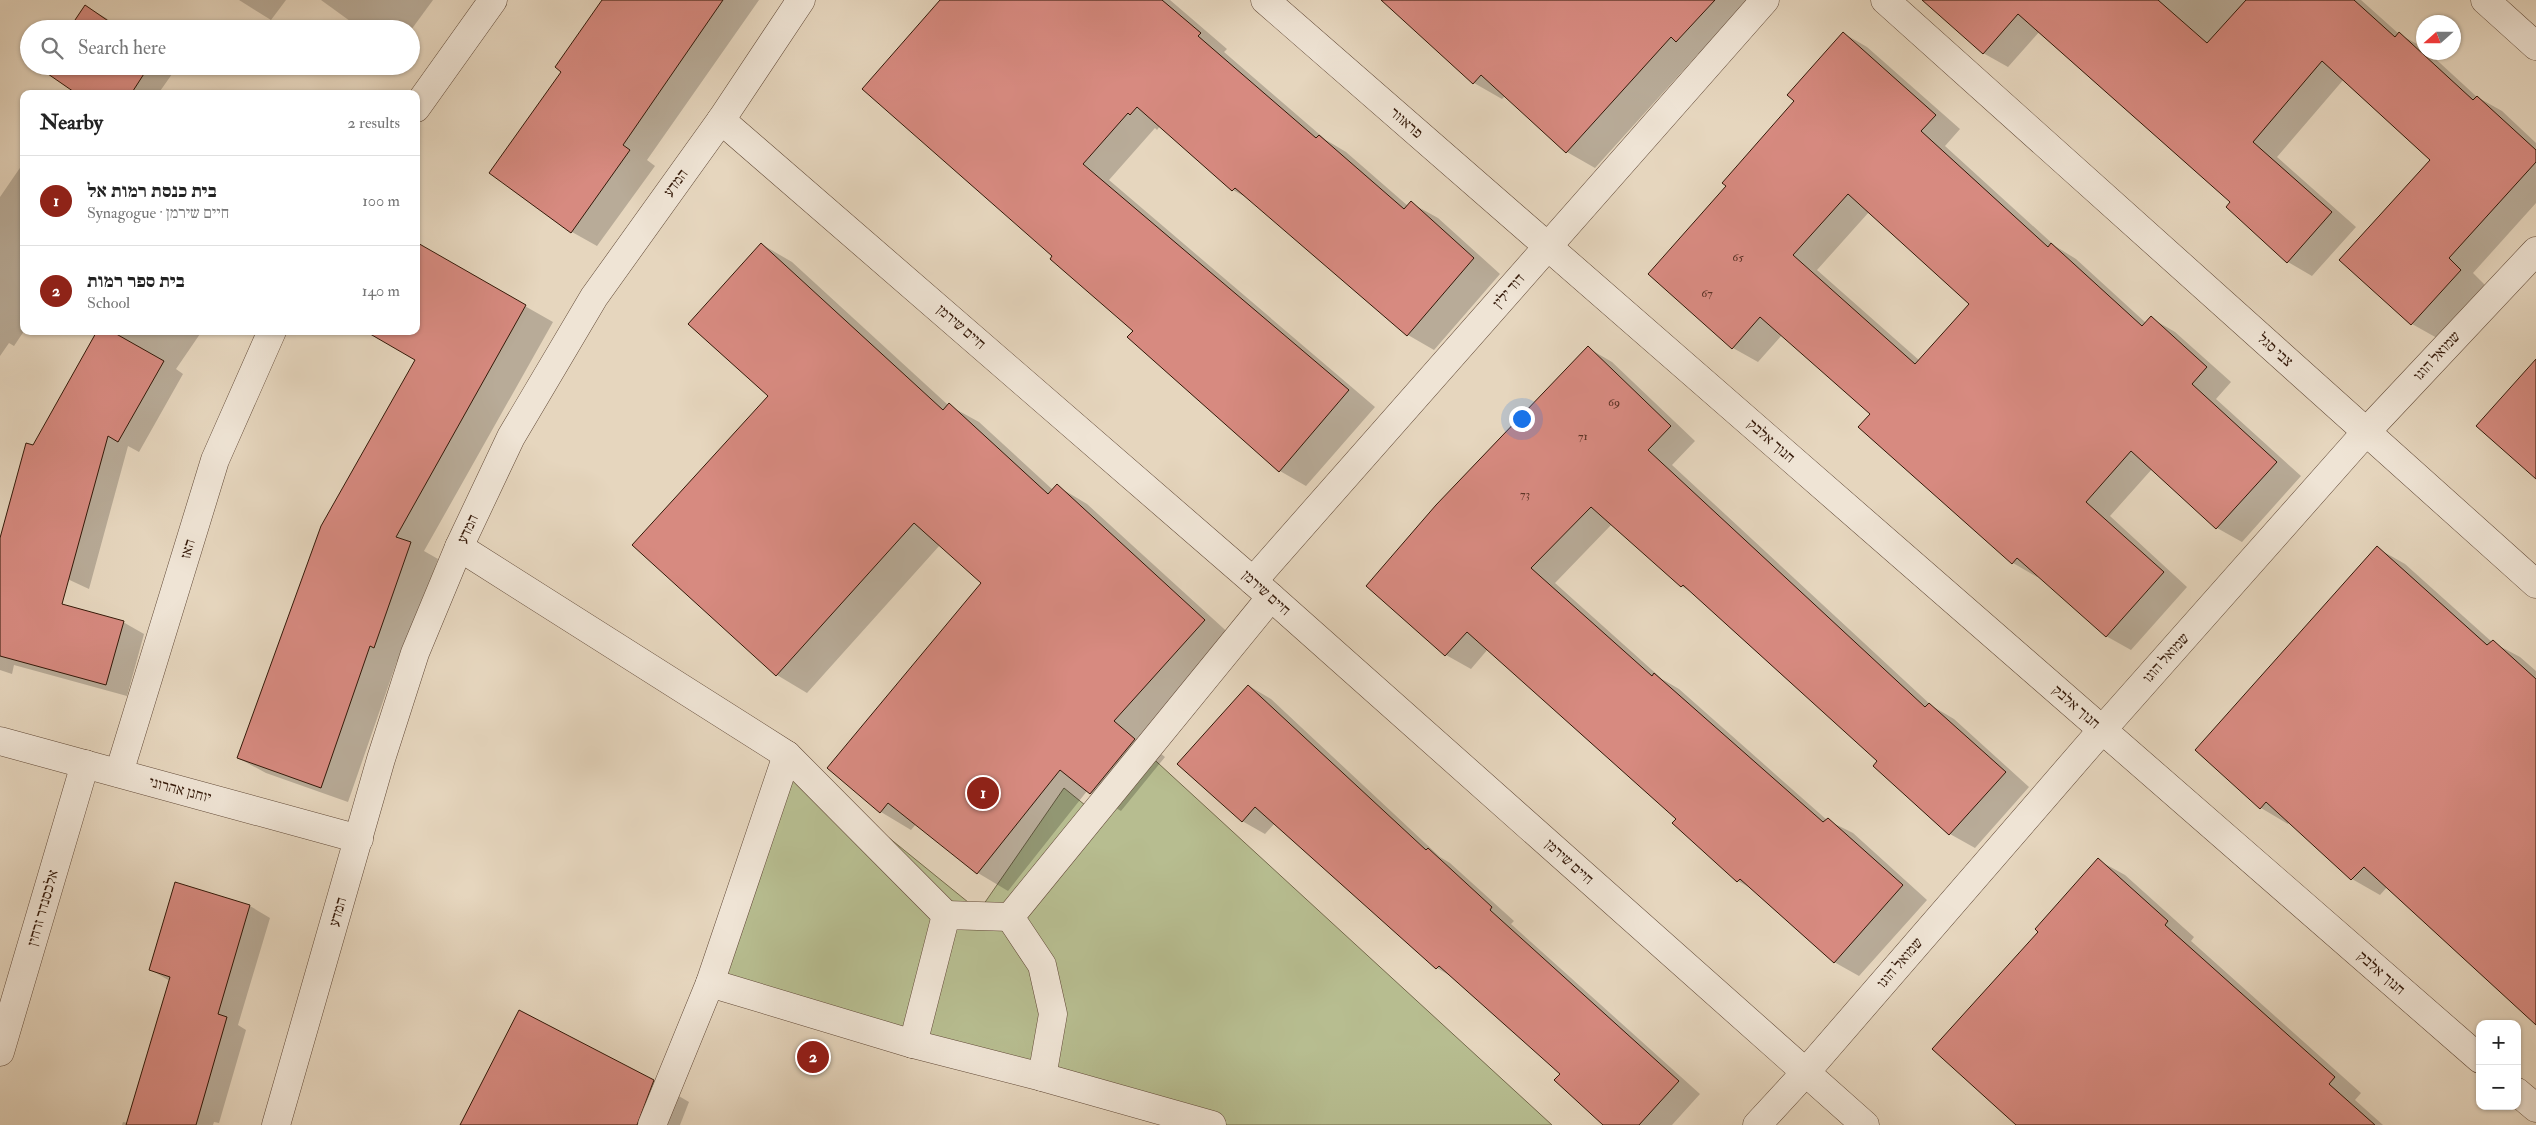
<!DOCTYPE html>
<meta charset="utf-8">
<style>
body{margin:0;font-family:"IM FELL Double Pica","Frank Ruhl Libre",serif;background:#f6f6f6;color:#222}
.controls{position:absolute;right:15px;bottom:15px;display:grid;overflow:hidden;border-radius:10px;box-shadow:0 1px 4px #0004}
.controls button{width:45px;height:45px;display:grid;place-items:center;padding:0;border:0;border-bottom:1px solid #e0e0e0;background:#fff;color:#222;font:25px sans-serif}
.compass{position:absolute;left:2416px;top:15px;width:45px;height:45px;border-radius:50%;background:#fff;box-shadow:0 1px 4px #0004;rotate:249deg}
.you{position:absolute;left:1521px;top:418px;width:18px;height:18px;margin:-12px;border:4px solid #fff;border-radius:50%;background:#1a73e8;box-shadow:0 0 0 8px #1a73e833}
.badge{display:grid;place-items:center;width:32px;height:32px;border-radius:50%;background:#8f2418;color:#fff;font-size:16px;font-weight:700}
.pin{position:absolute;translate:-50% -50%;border:2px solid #fff;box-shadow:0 1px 5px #0006}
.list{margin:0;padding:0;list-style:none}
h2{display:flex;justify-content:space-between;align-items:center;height:65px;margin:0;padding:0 20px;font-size:21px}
h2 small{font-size:16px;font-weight:400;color:#767676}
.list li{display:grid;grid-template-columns:32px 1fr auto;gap:15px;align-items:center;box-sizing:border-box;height:90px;padding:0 20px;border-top:1px solid #e0e0e0}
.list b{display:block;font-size:19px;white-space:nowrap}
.list p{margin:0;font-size:16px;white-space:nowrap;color:#767676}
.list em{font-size:16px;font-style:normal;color:#767676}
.icon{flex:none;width:28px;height:28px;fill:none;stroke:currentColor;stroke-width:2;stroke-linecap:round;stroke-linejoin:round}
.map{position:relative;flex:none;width:2536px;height:1125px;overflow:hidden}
.search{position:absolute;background:#fff;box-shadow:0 1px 4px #0004;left:20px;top:20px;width:400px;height:55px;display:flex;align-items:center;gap:12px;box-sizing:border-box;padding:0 18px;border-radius:28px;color:#767676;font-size:19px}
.panel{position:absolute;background:#fff;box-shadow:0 1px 4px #0004;left:20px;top:90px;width:400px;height:245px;border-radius:10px}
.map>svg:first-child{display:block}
.green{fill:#b7bd90;stroke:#756a4c}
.shadow{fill:#0003;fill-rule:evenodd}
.building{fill:#d78a80;stroke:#331808;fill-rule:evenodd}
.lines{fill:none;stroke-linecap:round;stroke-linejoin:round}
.minor-casing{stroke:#604836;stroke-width:29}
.minor{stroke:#efe4d5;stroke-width:28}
.labels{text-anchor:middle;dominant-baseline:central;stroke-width:4;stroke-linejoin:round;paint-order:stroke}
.number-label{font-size:12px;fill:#5c3426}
.street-label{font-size:15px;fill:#331808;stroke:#efe4d5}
</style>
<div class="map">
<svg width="2536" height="1125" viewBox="0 0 2536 1125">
<rect width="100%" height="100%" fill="#e6d6be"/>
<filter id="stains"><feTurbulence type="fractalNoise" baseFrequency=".004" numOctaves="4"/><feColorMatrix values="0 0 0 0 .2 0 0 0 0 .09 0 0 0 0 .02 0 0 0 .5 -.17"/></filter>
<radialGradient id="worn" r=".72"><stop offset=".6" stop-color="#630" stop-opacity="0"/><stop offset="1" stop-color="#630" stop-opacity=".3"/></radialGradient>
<path class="green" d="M 1146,752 L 1552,1125 L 1169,1125 L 712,991 L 787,755 L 979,911 L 1064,788 L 1096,814 Z"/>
<g class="shadow">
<path d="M 239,0 L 286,0 L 271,20 Z"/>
<path d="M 321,0 L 433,0 L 411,30 L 361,29 Z"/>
<path d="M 604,0 L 759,0 L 647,160 L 655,166 L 597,246 L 572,232 L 491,173 L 563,71 Z"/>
<path d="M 941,0 L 1170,0 L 1227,49 L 1224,52 L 1326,140 L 1346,152 L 1408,206 L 1411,203 L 1438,218 L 1500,274 L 1434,350 L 1408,335 L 1251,200 L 1233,190 L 1160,126 L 1157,130 L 1155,128 L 1109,180 L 1375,407 L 1306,486 L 1280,471 L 1054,256 Z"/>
<path d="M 1381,0 L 1757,0 L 1705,57 L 1698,54 L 1595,168 L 1567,152 L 1505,96 L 1502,99 L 1474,83 Z"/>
<path d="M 1924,0 L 2361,0 L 2399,34 L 2424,48 L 2424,52 L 2428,52 L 2477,97 L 2502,111 L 2536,143 L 2536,203 L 2473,273 L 2485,285 L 2437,338 L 2412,324 L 2432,160 L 2344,79 L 2277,157 L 2356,227 L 2312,276 L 2288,262 L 2232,202 L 2040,31 L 2008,67 L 1983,53 Z"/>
<path d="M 85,6 L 106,18 L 121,29 L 70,29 Z"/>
<path d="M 1843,33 L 1867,47 L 1960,129 L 1945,146 L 2055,246 L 2076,259 L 2146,323 L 2151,318 L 2175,332 L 2231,382 L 2216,399 L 2301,476 L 2242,542 L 2217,528 L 2152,469 L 2110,516 L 2187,587 L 2131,650 L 2106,636 L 2039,576 L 2037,577 L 2013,563 L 1860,427 L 1872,414 L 1782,335 L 1758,362 L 1733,348 L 1650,274 L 1728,186 L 1796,101 ZM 1869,212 L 1971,304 L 1920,361 L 1817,270 Z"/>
<path d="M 45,66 L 176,66 L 177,67 L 158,94 L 70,94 L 73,89 L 43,69 Z"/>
<path d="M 24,162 L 24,331 L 14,346 L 9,343 L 0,356 L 0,197 Z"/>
<path d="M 416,244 L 553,322 L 424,551 L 438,559 L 402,662 L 397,661 L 348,802 L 266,773 L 238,758 L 416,359 Z"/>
<path d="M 761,244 L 792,262 L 948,405 L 979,422 L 1053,490 L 1057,486 L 1087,504 L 1234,638 L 1144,740 L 1165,757 L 1121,811 L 1087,791 L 1008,891 L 978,873 L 916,824 L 911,830 L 881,812 L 829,768 L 983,583 L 940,545 L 807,693 L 777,675 L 769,395 Z"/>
<path d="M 98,331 L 202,331 L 176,369 L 183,374 L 139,452 L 128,446 L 89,589 L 20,557 L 0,546 L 0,543 L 34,446 Z"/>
<path d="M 1588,348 L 1612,362 L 1695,441 L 1672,465 L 1932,706 L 1954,719 L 2029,787 L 1975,848 L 1950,834 L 1875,766 L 1879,761 L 1693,593 L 1681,586 L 1612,524 L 1555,583 L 1662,679 L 1679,689 L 1827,820 L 1853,833 L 1927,900 L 1859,976 L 1834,962 L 1756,891 L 1738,881 L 1677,819 L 1488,649 L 1471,669 L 1446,655 L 1368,586 Z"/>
<path d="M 2377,548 L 2405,564 L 2492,642 L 2520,657 L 2536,671 L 2536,1021 L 2388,886 L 2380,895 L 2352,879 L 2289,822 L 2288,824 L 2261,808 Z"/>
<path d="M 0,590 L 123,622 L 144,634 L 127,696 L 14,665 L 12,674 L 0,670 Z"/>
<path d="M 1249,686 L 1271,699 L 1440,857 L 1450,863 L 1514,921 L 1511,924 L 1700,1094 L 1672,1125 L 1605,1125 L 1561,1073 L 1456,979 L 1437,968 L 1275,823 L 1265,834 L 1242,821 Z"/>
<path d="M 2098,860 L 2125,875 L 2194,937 L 2191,941 L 2361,1093 L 2355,1100 L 2383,1125 L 2016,1125 L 2040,932 Z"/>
<path d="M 250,906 L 270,918 L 238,1025 L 246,1030 L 219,1123 L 214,1122 L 213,1125 L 122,1125 L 123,1122 L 128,1123 L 170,981 L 151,970 Z"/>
<path d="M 653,1081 L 689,1102 L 680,1125 L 462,1125 Z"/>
</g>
<g class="building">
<path d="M 602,0 L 723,0 L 623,145 L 630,150 L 571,233 L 489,173 L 561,72 L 555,67 Z"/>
<path d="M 940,0 L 1162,0 L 1201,33 L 1198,36 L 1316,138 L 1319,135 L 1404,209 L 1411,201 L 1474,258 L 1407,336 L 1235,188 L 1232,191 L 1137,107 L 1130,115 L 1128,113 L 1083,164 L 1349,390 L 1279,472 L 1127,337 L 1133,331 L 1050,259 L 1052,256 L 862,89 Z"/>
<path d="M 1381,0 L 1715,0 L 1676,42 L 1671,37 L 1566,153 L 1481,75 L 1473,84 Z"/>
<path d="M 1922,0 L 2158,0 L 2207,43 L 2246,0 L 2354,0 L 2395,37 L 2399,32 L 2473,100 L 2477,96 L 2536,150 L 2536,162 L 2449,258 L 2461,270 L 2411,325 L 2339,260 L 2430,160 L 2322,61 L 2253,142 L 2332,212 L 2287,263 L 2226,207 L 2230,202 L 2018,14 L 1983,54 Z"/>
<path d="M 85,5 L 120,29 L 69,29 Z"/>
<path d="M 1843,32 L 1936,115 L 1921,131 L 2048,247 L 2051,243 L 2142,326 L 2151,316 L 2207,367 L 2192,384 L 2277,462 L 2216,529 L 2131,451 L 2086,502 L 2164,572 L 2106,637 L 2017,558 L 2012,564 L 1858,427 L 1870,414 L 1760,317 L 1732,349 L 1648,274 L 1726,186 L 1722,183 L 1794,101 L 1787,95 ZM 1848,194 L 1969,304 L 1915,364 L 1793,255 Z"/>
<path d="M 48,66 L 149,66 L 131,94 L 77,94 L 48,74 Z"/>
<path d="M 416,242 L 526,305 L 396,537 L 411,542 L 374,648 L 370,646 L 321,788 L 237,758 L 321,526 L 415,360 L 365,331 L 416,331 Z"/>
<path d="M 761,243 L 943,410 L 949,403 L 1048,494 L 1057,484 L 1205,620 L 1114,721 L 1135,739 L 1090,794 L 1060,770 L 977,874 L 888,803 L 880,813 L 827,768 L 981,583 L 914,523 L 776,676 L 632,545 L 768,396 L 688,324 Z"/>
<path d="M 97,331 L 111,331 L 164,361 L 118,442 L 108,436 L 62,604 L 124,621 L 106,685 L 0,656 L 0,538 L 26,443 L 33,445 Z"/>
<path d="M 1588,346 L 1671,426 L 1648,450 L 1925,707 L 1929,703 L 2006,772 L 1949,835 L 1873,766 L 1877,761 L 1683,585 L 1681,587 L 1591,507 L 1531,568 L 1652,676 L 1654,673 L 1823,822 L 1828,818 L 1903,885 L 1834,963 L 1740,879 L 1737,882 L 1672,823 L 1676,819 L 1467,632 L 1445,656 L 1366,586 L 1436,505 Z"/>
<path d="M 2536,359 L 2536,479 L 2476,426 Z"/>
<path d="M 2377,546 L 2487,645 L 2493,640 L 2536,679 L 2536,1025 L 2364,867 L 2351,880 L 2266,802 L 2260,809 L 2195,750 Z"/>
<path d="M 1248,685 L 1426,850 L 1428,848 L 1492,907 L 1490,910 L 1679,1081 L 1639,1125 L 1603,1125 L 1554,1080 L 1560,1074 L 1439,966 L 1436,969 L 1255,807 L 1242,822 L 1177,764 Z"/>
<path d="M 2098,858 L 2168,921 L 2165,925 L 2335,1077 L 2329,1084 L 2375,1125 L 2016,1125 L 1932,1049 L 2038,932 L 2035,929 Z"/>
<path d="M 175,882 L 250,905 L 218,1014 L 227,1017 L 196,1125 L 126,1125 L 170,977 L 149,970 Z"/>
<path d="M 519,1010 L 654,1080 L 637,1125 L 460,1125 Z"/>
</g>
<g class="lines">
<g class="minor-casing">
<g id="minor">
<path d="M 1265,0 L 2480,1059"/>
<path d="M 1885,0 L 2536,584"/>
<path d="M 2485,0 L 2536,46"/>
<path d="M 416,108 L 493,0"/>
<path d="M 721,120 L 1253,581 L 1865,1125"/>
<path d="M 459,547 L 787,755 L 946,915"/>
<path d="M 1253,581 L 1765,0"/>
<path d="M 0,741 L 359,839"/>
<path d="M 119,773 L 215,460 L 272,331"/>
<path d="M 1010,917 L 946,915 L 913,1044 L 1042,1077"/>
<path d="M 710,983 L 913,1044"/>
<path d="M 0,1052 L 85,764"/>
<path d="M 2517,1092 L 2536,1108"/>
<path d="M 276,1125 L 381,759 L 415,653 L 459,547 L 511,437 L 594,297 L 721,120 L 801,0"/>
<path d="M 652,1125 L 710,983 L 787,755"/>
<path d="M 1212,1125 L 1042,1077 L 1053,1014 L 1042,965 L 1010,917 L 1271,597"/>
<path d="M 1757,1125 L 1805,1073 L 2102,730 L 2366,432 L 2536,251"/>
</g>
</g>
<use href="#minor" class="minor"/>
</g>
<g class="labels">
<g class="number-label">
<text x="1738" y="257">65</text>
<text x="1707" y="293">67</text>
<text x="1614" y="402">69</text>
<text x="1583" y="436">71</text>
<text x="1525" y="494">73</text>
</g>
<g class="street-label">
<text transform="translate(1406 123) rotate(41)">פראוור</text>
<text transform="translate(676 183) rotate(-54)">המדע</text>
<text transform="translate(1509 291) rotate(-49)">דוד ילין</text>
<text transform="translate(961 327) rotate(41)">חיים שירמן</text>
<text transform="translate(2275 350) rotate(42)">צבי סגל</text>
<text transform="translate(2437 356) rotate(-47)">שמואל הוגו</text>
<text transform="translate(1771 441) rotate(41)">חנוך אלבק</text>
<text transform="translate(468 529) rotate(-65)">המדע</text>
<text transform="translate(188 549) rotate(-73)">האז</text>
<text transform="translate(1266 593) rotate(42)">חיים שירמן</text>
<text transform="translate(2166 658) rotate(-48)">שמואל הוגו</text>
<text transform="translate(2076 707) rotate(41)">חנוך אלבק</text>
<text transform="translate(180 790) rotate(15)">יוחנן אהרוני</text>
<text transform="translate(1569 862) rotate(42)">חיים שירמן</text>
<text transform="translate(43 908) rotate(-74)">אלכסנדר זרחין</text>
<text transform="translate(338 912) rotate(-74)">המדע</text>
<text transform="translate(1900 963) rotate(-49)">שמואל הוגו</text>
<text transform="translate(2381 973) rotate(41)">חנוך אלבק</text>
</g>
</g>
<rect width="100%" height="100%" filter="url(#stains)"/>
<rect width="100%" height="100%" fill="url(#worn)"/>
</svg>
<div class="controls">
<button>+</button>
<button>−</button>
</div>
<svg class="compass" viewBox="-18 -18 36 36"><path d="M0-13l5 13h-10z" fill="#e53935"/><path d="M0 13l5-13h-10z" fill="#767676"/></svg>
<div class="you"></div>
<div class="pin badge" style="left:983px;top:793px">1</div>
<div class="pin badge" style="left:813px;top:1057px">2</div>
<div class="search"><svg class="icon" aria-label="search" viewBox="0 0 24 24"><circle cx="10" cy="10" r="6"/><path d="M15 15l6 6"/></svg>Search here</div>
<section class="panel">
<h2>Nearby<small>2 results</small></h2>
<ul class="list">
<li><span class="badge">1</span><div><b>בית כנסת רמות אל</b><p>Synagogue · חיים שירמן</p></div><em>100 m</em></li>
<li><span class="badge">2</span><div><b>בית ספר רמות</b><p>School</p></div><em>140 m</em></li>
</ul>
</section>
</div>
